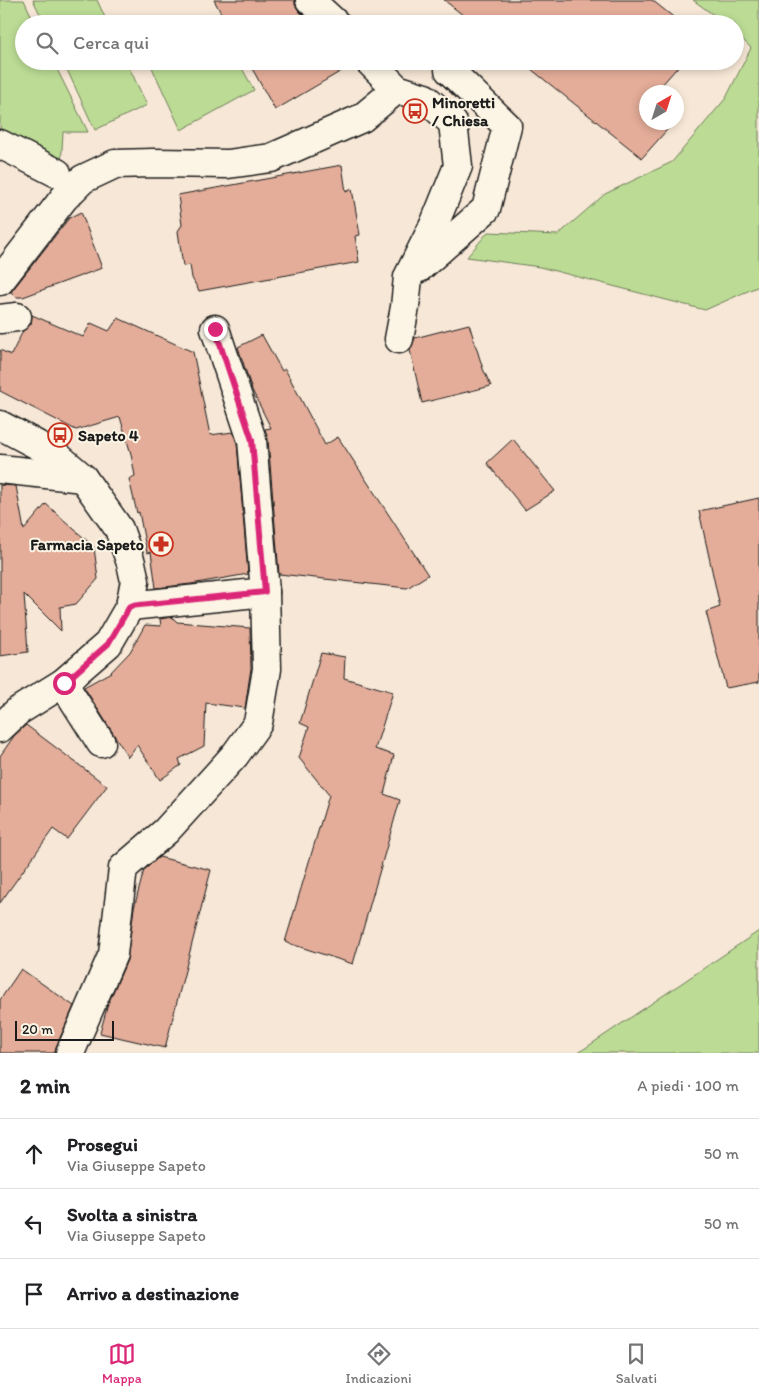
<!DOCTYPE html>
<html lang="it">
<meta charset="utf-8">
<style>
body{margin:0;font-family:Itim,sans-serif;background:#f6f6f6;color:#202124}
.compass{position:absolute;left:639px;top:85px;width:45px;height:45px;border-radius:50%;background:#fff;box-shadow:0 2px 8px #0003;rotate:39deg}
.scale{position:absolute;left:15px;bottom:12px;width:99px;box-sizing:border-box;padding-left:5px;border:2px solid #1c1c1c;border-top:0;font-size:14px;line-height:18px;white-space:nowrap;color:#1c1c1c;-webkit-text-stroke:4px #fcf5e5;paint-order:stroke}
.stop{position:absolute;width:15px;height:15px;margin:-11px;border:4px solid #db2777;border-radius:50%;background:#fff}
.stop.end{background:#db2777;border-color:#fff;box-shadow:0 1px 5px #0008}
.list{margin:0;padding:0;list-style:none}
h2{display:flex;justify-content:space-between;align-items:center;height:65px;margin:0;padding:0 20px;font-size:21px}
h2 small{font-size:16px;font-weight:400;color:#757577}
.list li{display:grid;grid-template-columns:32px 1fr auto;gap:15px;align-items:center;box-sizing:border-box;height:70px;padding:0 20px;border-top:1px solid #e0e0e0}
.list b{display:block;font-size:19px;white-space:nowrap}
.list p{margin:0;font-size:16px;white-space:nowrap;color:#757577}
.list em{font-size:16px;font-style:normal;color:#757577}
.icon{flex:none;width:28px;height:28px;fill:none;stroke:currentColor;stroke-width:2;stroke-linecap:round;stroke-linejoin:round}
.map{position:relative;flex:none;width:759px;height:1053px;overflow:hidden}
.search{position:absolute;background:#fff;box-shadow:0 2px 8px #0003;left:15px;right:15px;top:15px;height:55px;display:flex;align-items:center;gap:12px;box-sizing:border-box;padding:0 18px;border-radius:28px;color:#757577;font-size:19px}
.sheet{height:275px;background:#fff}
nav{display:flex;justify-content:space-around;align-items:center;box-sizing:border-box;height:70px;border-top:1px solid #e0e0e0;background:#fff;font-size:14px;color:#757577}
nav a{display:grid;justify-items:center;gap:2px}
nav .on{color:#db2777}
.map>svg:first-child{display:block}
.green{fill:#bcdc95;stroke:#6c7c58}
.building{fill:#e4ad99;stroke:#1c1c1c}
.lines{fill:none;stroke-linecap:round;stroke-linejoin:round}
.minor-casing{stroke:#1c1c1c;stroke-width:31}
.minor{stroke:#fcf5e5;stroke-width:28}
.route{stroke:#db2777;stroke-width:6}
.labels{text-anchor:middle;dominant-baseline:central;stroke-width:4;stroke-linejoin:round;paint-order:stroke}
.poi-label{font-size:16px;font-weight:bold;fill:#1c1c1c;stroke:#fcf5e5;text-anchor:start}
</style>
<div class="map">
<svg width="759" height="1053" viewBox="0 0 759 1053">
<rect width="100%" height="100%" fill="#f7e7d6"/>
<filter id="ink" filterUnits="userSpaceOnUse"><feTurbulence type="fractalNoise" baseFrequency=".02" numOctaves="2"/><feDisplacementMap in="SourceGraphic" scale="10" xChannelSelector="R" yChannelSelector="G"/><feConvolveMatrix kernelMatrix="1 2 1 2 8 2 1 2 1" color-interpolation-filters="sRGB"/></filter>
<g filter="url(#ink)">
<g class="green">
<path d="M 0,0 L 24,0 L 35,24 L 24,24 L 24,61 L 53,61 L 88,132 L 63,132 L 61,166 L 0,134 Z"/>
<path d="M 33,0 L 97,0 L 108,24 L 45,24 Z"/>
<path d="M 693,0 L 759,0 L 759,286 L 705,310 L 540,267 L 467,257 L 488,232 L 558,235 L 605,194 L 672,162 L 726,98 L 751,48 L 735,32 L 735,24 L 726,24 Z"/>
<path d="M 63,61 L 126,61 L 147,105 L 95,130 Z"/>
<path d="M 149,61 L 238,61 L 254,90 L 181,130 Z"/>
<path d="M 759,931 L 759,1053 L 577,1053 L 584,1049 Z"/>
</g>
<g class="building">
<path d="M 214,0 L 295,0 L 295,5 L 299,11 L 313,24 L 227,24 Z"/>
<path d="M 444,0 L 652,0 L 682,24 L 474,24 Z"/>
<path d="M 248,61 L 337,61 L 343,70 L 275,110 Z"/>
<path d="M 521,61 L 683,61 L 660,87 L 666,92 L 646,92 L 646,122 L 674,122 L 642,158 Z"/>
<path d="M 342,165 L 346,192 L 352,189 L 360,235 L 355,236 L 359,262 L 199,291 L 192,278 L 190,265 L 183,266 L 178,231 L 182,225 L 178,195 Z"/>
<path d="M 81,212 L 102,268 L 23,297 L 16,297 L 11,292 L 69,218 Z"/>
<path d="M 32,315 L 83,337 L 91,323 L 109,331 L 118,318 L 193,352 L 210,435 L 233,432 L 237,443 L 248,574 L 191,584 L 156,588 L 151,552 L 147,553 L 139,512 L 137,513 L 129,479 L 135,476 L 131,454 L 120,417 L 76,430 L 0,391 L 0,350 L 11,355 L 23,331 L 31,324 Z"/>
<path d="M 469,324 L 483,369 L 491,386 L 422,403 L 410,350 L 415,338 Z"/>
<path d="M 262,335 L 282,371 L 285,369 L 325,445 L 338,437 L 428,575 L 407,588 L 279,574 L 268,439 L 265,429 L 271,428 L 252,390 L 238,347 Z"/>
<path d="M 513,439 L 555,491 L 525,510 L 487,463 Z"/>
<path d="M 0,485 L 16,486 L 24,530 L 46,504 L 94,547 L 98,579 L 76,604 L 60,607 L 61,631 L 24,594 L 28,652 L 0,656 Z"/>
<path d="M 759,498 L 759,682 L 726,688 L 706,612 L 720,607 L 699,511 Z"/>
<path d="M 172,617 L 177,622 L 250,628 L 251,668 L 245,708 L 206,703 L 204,746 L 179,759 L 181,765 L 160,780 L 137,745 L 128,757 L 84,687 L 111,672 L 130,652 L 145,625 L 161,626 L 160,619 Z"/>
<path d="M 321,653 L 345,657 L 344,678 L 393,692 L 375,749 L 394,755 L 384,794 L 400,800 L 353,964 L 285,942 L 329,795 L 299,758 L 309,727 L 300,723 Z"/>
<path d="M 26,725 L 107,786 L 67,839 L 53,829 L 0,903 L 0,756 L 14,736 Z"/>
<path d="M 159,857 L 211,870 L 165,1048 L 100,1033 L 108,1004 L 127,960 L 134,908 L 144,870 Z"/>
<path d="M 21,969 L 74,1006 L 56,1047 L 55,1053 L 0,1053 L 0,1000 Z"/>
</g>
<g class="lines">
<g class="minor-casing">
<g id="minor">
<path d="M 310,0 L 336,24"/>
<path d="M 369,61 L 397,89 L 425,98 L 453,123 L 458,166 L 434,225 L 408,277 L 405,307 L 399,339"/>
<path d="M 0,144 L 57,173"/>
<path d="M 419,268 L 486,209 L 507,126 L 449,70"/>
<path d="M 0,281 L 64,198 L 83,179 L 115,164 L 153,163 L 228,164 L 271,158 L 362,118 L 397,89"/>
<path d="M 0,319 L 17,317"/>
<path d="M 215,329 L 252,440 L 265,592"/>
<path d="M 0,425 L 56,455 L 83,478 L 119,529 L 131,563 L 135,581 L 130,606 L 108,644 L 63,683 L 18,711 L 0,728"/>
<path d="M 0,469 L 83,478"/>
<path d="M 63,683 L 101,743"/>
<path d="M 70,1053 L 113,954 L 123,868 L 166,831 L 235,755 L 258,723 L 267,669 L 265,592 L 130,606"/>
</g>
</g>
<use href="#minor" class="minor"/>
</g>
</g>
<g class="lines" filter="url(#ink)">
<path class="route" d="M 64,683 L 108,644 L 130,606 L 265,592 L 252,440 L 215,329"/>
</g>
<defs>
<g id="bus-ring" transform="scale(1.25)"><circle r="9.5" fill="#fcf5e5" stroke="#c8321e" stroke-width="1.5"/><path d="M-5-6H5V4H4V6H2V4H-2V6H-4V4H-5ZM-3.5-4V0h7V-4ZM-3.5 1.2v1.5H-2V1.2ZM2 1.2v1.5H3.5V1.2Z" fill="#c8321e"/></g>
<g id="pharmacy-ring" transform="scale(1.25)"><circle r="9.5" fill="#fcf5e5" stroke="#c8321e" stroke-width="1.5"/><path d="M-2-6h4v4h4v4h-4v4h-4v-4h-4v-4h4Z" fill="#c8321e"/></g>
</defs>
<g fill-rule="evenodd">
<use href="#bus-ring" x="415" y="111"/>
<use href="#bus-ring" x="60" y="435"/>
<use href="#pharmacy-ring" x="161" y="544"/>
</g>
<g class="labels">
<g class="poi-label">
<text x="432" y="102">Minoretti<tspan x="432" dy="18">/ Chiesa</tspan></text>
<text x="78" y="435">Sapeto 4</text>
<text x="144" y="544" text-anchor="end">Farmacia Sapeto</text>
</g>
</g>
</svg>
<svg class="compass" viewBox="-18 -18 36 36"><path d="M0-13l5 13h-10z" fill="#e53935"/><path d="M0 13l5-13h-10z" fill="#757577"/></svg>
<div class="scale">20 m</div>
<div class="stop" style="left:64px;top:683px"></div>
<div class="stop end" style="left:215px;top:329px"></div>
<div class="search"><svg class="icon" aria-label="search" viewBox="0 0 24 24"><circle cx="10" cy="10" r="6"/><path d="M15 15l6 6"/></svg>Cerca qui</div>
</div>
<section class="sheet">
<h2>2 min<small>A piedi · 100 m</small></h2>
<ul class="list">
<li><svg class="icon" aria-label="ahead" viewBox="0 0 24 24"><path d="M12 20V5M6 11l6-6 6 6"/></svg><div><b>Prosegui</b><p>Via Giuseppe Sapeto</p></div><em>50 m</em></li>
<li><svg class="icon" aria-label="left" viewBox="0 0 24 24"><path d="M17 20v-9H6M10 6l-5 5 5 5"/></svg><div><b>Svolta a sinistra</b><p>Via Giuseppe Sapeto</p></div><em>50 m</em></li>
<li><svg class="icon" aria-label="arrive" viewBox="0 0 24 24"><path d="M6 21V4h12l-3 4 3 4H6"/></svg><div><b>Arrivo a destinazione</b></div></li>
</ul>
</section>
<nav>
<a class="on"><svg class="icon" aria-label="map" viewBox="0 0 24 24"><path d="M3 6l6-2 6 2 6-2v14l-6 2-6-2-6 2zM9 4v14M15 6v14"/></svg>Mappa</a>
<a><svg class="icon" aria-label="directions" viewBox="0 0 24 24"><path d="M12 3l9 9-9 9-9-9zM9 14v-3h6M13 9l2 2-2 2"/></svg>Indicazioni</a>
<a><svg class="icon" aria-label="saved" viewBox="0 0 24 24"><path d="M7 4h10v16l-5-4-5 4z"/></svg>Salvati</a>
</nav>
